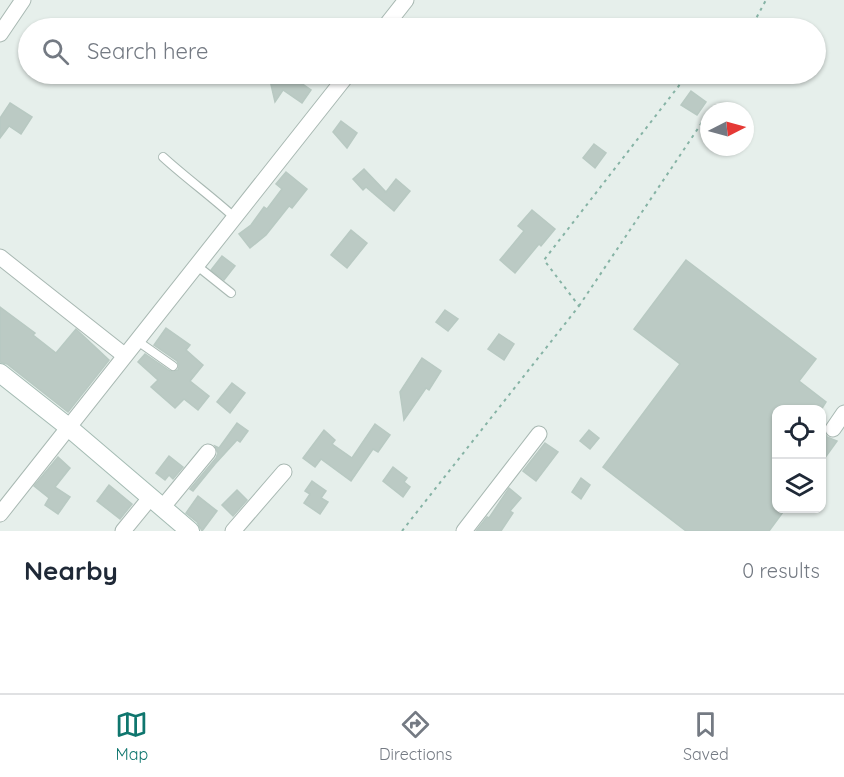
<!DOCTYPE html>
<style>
body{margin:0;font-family:Quicksand,sans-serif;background:#f6f6f7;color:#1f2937}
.controls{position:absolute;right:18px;bottom:18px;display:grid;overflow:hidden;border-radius:12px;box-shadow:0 2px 4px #0004}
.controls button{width:54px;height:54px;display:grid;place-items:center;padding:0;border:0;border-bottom:2px solid #e0e1e3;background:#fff;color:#1f2937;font:30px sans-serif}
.compass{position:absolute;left:700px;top:102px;width:54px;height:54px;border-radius:50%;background:#fff;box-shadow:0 2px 4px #0004;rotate:84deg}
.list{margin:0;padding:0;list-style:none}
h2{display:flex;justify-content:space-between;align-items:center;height:78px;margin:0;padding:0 24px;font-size:26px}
h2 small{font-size:20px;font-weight:400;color:#747a83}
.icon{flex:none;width:33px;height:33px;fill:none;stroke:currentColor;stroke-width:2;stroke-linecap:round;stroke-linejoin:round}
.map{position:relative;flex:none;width:844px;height:531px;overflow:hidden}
.search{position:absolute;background:#fff;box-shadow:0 2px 4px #0004;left:18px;right:18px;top:18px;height:66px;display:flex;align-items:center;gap:15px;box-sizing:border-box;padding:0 21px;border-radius:33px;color:#747a83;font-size:22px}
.sheet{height:162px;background:#fff}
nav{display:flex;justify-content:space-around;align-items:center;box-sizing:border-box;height:84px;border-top:2px solid #e0e1e3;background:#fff;font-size:16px;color:#747a83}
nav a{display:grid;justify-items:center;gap:3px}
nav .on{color:#0f766e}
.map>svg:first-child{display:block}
.building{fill:#bbcac4;stroke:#b8c9c2;stroke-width:1.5}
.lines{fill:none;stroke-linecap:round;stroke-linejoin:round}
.lane-casing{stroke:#a8b8b2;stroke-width:10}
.street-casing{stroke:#a8b8b2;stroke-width:17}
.secondary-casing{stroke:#a4bbb3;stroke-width:20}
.path{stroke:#86b3a5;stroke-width:2;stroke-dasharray:3 4.5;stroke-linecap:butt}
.lane{stroke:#fff;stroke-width:8}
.street{stroke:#fff;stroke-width:15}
.secondary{stroke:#fff;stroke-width:18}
</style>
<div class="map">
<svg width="844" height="531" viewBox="0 0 844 531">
<rect width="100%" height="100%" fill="#e6efeb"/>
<g class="building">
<path d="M 273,74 L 288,74 L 311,90 L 302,103 L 283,90 L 275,102 L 270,80 Z"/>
<path d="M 691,91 L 706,102 L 697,115 L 681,105 Z"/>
<path d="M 10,103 L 32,117 L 21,134 L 9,126 L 0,138 L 0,118 Z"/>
<path d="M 341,121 L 357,133 L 347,148 L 333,132 Z"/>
<path d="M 594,144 L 606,153 L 595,168 L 583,158 Z"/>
<path d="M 364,169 L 386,192 L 396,179 L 410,191 L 394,211 L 366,187 L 363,190 L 353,179 Z"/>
<path d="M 286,172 L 307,189 L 292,208 L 289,206 L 266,235 L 250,248 L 239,234 L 251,225 L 264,207 L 267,209 L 282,189 L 276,184 Z"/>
<path d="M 532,210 L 555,229 L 541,246 L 539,244 L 515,273 L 500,260 L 524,231 L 518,226 Z"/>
<path d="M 351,230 L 367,243 L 347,268 L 331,255 Z"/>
<path d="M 222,256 L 235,266 L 224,280 L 211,270 Z"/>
<path d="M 686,260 L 816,359 L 799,381 L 826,402 L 821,410 L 777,410 L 777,508 L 786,508 L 769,531 L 686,531 L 603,467 L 680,364 L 634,329 Z"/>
<path d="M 0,307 L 35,333 L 33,335 L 56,353 L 76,329 L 109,360 L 68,412 L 7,364 L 0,362 Z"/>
<path d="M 445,310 L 458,319 L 448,331 L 436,322 Z"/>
<path d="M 166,328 L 190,345 L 186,350 L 203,365 L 190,381 L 209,396 L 198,410 L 184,399 L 175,408 L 151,387 L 158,380 L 138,362 L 145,354 L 170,371 L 178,370 L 179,366 L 177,361 L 154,345 Z"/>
<path d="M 499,334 L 514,344 L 504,360 L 488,349 Z"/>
<path d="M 422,358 L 441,371 L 429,390 L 426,388 L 404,420 L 400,392 Z"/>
<path d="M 232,383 L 245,393 L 230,413 L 217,402 Z"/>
<path d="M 237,423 L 248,431 L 240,442 L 237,440 L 215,464 L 193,491 L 190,489 L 216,458 L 218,453 L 215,446 L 219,448 Z"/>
<path d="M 375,424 L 390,435 L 378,452 L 373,449 L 351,481 L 321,459 L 315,467 L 303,458 L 324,430 L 335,440 L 332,444 L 352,458 Z"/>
<path d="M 822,429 L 827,437 L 837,441 L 822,462 Z"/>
<path d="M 589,430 L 599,438 L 590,449 L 580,441 Z"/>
<path d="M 545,443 L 558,452 L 536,481 L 523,471 Z"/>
<path d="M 169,456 L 183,467 L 173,479 L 169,475 L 165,480 L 156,473 Z"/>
<path d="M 58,457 L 70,468 L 55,487 L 70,497 L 58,514 L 45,505 L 49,498 L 34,486 Z"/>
<path d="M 393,467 L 407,478 L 404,482 L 410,487 L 403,497 L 383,481 Z"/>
<path d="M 581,478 L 590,485 L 581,499 L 572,492 Z"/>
<path d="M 312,481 L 326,491 L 321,498 L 328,502 L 320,514 L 304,503 L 310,494 L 305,491 Z"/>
<path d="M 109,485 L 132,504 L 120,519 L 97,501 Z"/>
<path d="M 509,488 L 521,498 L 510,511 L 513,513 L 501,531 L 476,531 L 487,517 L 489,518 Z"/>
<path d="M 237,490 L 247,500 L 233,516 L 222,505 Z"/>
<path d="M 198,496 L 217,511 L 202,531 L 197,522 L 186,513 Z"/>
</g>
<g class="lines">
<g class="lane-casing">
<g id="lane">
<path d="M 163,157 C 186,178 211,196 234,217"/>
<path d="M 196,265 L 231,293"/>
<path d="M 136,340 L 173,366"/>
</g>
</g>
<g class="street-casing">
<g id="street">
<path d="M 384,28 L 406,0"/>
<path d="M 0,34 L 23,0"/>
<path d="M 0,257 L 124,355"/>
<path d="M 833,429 L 844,413"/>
<path d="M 162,508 L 208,452"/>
<path d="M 0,514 L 348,74"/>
<path d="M 123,531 L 150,498"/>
<path d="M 233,531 L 284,472"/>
<path d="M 464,531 L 539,434"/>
</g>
</g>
<g class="secondary-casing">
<path id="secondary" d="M 0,373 L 67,426 L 190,531"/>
</g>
<g class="path">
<path d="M 747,28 L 753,24 L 766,0"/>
<path d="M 579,306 L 703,121"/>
<path d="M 402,531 L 579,306 L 544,260 L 688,74"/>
</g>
<use href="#lane" class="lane"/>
<use href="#street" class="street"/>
<use href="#secondary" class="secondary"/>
</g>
</svg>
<div class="controls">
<button><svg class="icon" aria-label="locate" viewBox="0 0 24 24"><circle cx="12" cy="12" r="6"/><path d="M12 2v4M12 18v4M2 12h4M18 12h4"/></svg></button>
<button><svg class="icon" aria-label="layers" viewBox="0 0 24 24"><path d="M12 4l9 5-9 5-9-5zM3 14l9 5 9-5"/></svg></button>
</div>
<svg class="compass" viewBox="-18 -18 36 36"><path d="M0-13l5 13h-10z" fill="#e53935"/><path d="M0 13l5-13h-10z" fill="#747a83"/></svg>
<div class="search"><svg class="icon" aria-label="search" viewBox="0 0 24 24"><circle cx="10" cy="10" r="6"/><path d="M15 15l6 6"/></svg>Search here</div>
</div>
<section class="sheet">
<h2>Nearby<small>0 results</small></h2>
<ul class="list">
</ul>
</section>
<nav>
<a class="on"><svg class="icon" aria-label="map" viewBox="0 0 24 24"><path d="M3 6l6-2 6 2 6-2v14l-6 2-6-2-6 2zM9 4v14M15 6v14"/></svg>Map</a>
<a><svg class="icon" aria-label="directions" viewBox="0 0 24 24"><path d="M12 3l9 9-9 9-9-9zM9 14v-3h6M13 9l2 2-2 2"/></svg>Directions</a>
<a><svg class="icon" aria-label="saved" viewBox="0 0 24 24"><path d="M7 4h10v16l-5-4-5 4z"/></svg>Saved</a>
</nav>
